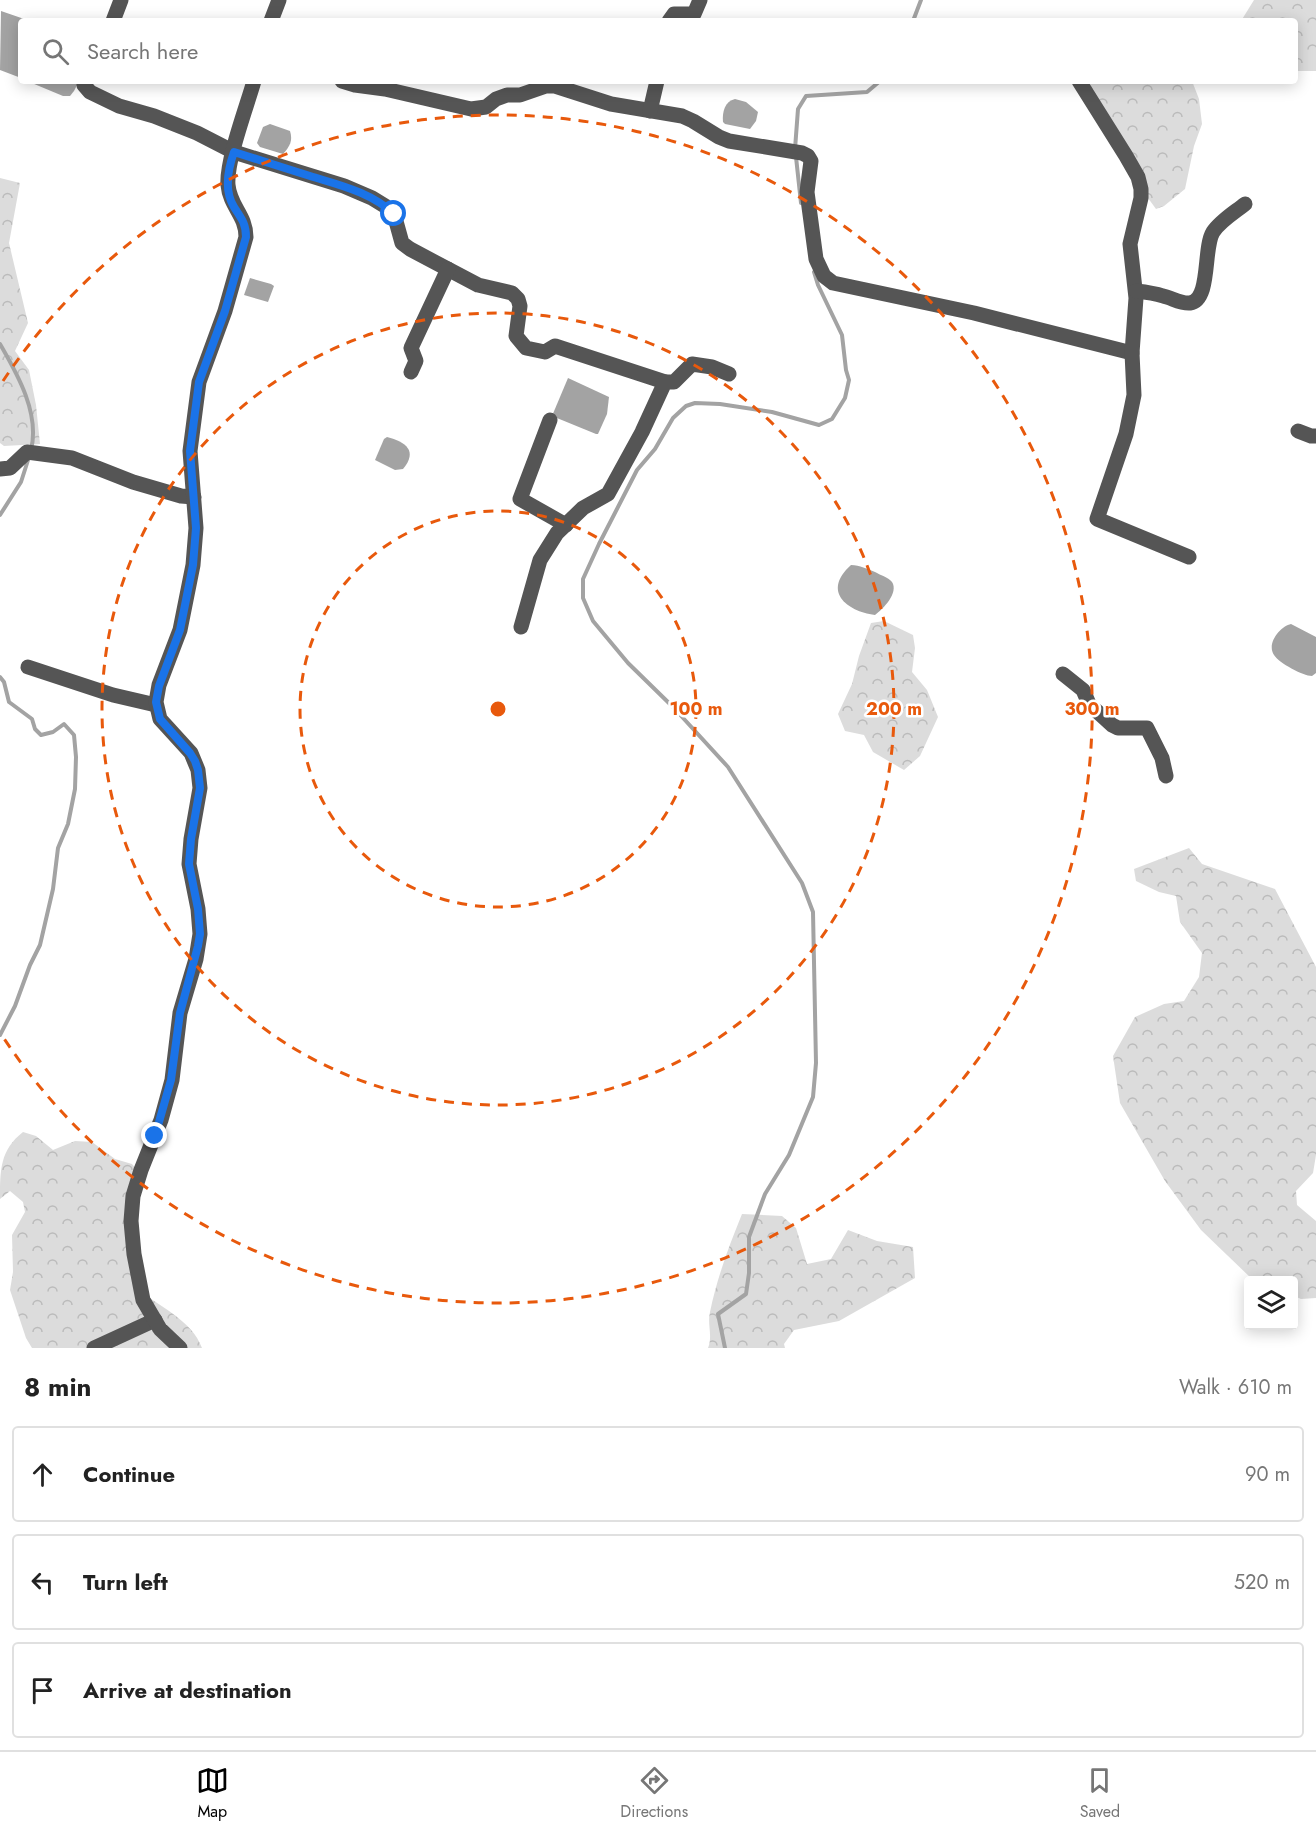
<!DOCTYPE html>
<meta charset="utf-8">
<style>
body{margin:0;font-family:Jost,sans-serif;background:#f6f6f6;color:#222}
.controls{position:absolute;right:18px;bottom:18px;display:grid;overflow:hidden;border-radius:6px;box-shadow:0 3px 15px #0003}
.controls button{width:54px;height:54px;display:grid;place-items:center;padding:0;border:0;border-bottom:2px solid #e0e0e0;background:#fff;color:#222;font:30px sans-serif}
.stop{position:absolute;width:18px;height:18px;margin:-14px;border:4px solid #1a73e8;border-radius:50%;background:#fff}
.stop.end{background:#1a73e8;border-color:#fff;box-shadow:0 2px 6px #0008}
.list{margin:0;padding:0;list-style:none}
h2{display:flex;justify-content:space-between;align-items:center;height:78px;margin:0;padding:0 24px;font-size:26px}
h2 small{font-size:20px;font-weight:400;color:#767676}
.list li{display:grid;grid-template-columns:39px 1fr auto;gap:18px;align-items:center;box-sizing:border-box;height:96px;margin:0 12px 12px;padding:0 12px;border:2px solid #e0e0e0;border-radius:6px}
.list b{display:block;font-size:22px;white-space:nowrap}
.list em{font-size:20px;font-style:normal;color:#767676}
.icon{flex:none;width:33px;height:33px;fill:none;stroke:currentColor;stroke-width:2;stroke-linecap:round;stroke-linejoin:round}
.map{position:relative;flex:none;width:1316px;height:1348px;overflow:hidden}
.search{position:absolute;background:#fff;box-shadow:0 3px 15px #0003;left:18px;right:18px;top:18px;height:66px;display:flex;align-items:center;gap:15px;box-sizing:border-box;padding:0 21px;border-radius:6px;color:#767676;font-size:22px}
.sheet{height:402px;background:#fff}
nav{display:flex;justify-content:space-around;align-items:center;box-sizing:border-box;height:84px;border-top:2px solid #e0e0e0;background:#fff;font-size:16px;color:#767676}
nav a{display:grid;justify-items:center;gap:3px}
nav .on{color:#000}
.map>svg:first-child{display:block}
.forest{fill:url(#forest-crowns)}
.water{fill:#a3a3a3}
.lines{fill:none;stroke-linecap:round;stroke-linejoin:round}
.stream{stroke:#a3a3a3;stroke-width:4}
.minor{stroke:#555;stroke-width:15}
.route{stroke:#1a73e8;stroke-width:8}
.ring{fill:none;stroke:#e8590c;stroke-width:3;stroke-dasharray:10 8}
.centre{fill:#e8590c;stroke:#fff;stroke-width:3}
.ring-label{font-size:18px;text-anchor:middle;font-weight:bold;fill:#e8590c;stroke:#fff;stroke-width:5;stroke-linejoin:round;paint-order:stroke}
</style>
<div class="map">
<svg width="1316" height="1348" viewBox="0 0 1316 1348">
<defs>
<pattern id="forest-crowns" width="20" height="18" patternUnits="userSpaceOnUse" patternTransform="scale(1.5)"><rect width="20" height="18" fill="#dcdcdc"/><path d="M2 6a3 3 0 1 1 6 0M12 15a3 3 0 1 1 6 0" fill="none" stroke="#bbb"/></pattern>
</defs>
<rect width="100%" height="100%" fill="#fff"/>
<g class="forest">
<path d="M 1254,0 L 1316,0 L 1316,71 L 1295,71 L 1295,21 L 1241,21 Z"/>
<path d="M 1088,81 L 1192,81 L 1199,99 L 1202,124 L 1194,146 L 1185,189 L 1164,206 L 1156,209 L 1148,198 L 1098,103 Z"/>
<path d="M 0,178 L 20,183 L 9,243 L 28,323 L 15,351 L 29,370 L 36,405 L 40,444 L 4,446 L 0,443 Z"/>
<path d="M 884,621 L 913,635 L 915,648 L 912,672 L 927,690 L 938,717 L 920,756 L 904,770 L 873,752 L 864,735 L 845,731 L 838,714 L 852,684 L 859,656 L 871,623 Z"/>
<path d="M 1189,848 L 1202,864 L 1275,889 L 1316,967 L 1316,1155 L 1313,1173 L 1296,1191 L 1297,1205 L 1316,1221 L 1316,1298 L 1301,1299 L 1294,1296 L 1294,1280 L 1253,1280 L 1201,1230 L 1165,1181 L 1120,1103 L 1113,1056 L 1135,1017 L 1164,1004 L 1184,1001 L 1199,977 L 1202,953 L 1180,922 L 1176,896 L 1159,892 L 1136,881 L 1134,869 Z"/>
<path d="M 23,1132 L 36,1136 L 53,1150 L 75,1141 L 92,1142 L 115,1159 L 132,1164 L 143,1177 L 137,1222 L 136,1288 C 158,1306 192,1320 202,1348 L 32,1348 L 26,1338 L 10,1290 L 13,1272 L 12,1235 L 25,1212 L 23,1202 L 10,1191 L 0,1199 C 0,1170 0,1150 23,1132 Z"/>
<path d="M 742,1214 L 782,1216 L 796,1228 L 807,1264 L 831,1259 L 848,1230 L 877,1241 L 913,1247 L 915,1278 L 839,1321 L 794,1330 L 784,1344 L 785,1348 L 708,1348 C 713,1336 707,1324 710,1312 C 717,1278 729,1246 742,1214 Z"/>
</g>
<g class="water">
<path d="M 1,11 L 30,21 L 21,21 L 21,78 L 0,70 Z"/>
<path d="M 27,81 L 79,81 L 74,91 L 70,96 L 63,96 Z"/>
<path d="M 735,99 L 746,102 L 758,112 L 756,121 L 750,129 L 725,124 L 723,122 C 722,112 725,101 735,99 Z"/>
<path d="M 270,124 L 290,131 C 293,141 290,146 283,154 L 260,147 L 257,143 L 263,127 Z"/>
<path d="M 250,278 L 271,284 L 274,286 L 268,302 L 244,295 Z"/>
<path d="M 568,378 L 609,397 L 607,414 L 598,434 L 596,434 L 552,416 Z"/>
<path d="M 387,437 C 406,442 418,451 403,469 L 395,470 L 375,460 L 384,439 Z"/>
<path d="M 851,565 C 860,565 867,569 875,572 C 880,575 888,577 892,582 C 899,593 883,609 875,615 C 846,611 822,591 851,565 Z"/>
<path d="M 1291,624 L 1316,637 L 1316,673 L 1312,676 C 1303,676 1279,663 1274,655 C 1266,643 1281,626 1291,624 Z"/>
</g>
<g class="lines">
<g class="stream">
<path d="M 913,21 L 921,0"/>
<path d="M 795,149 L 798,109 L 806,96 L 867,92 L 880,81"/>
<path d="M 796,157 L 801,203"/>
<path d="M 0,344 C 18,375 40,414 31,450"/>
<path d="M 0,515 L 21,482 L 29,457"/>
<path d="M 0,677 L 4,682 L 9,702 L 32,719 L 35,729 L 41,735 L 53,732 L 64,724 L 74,735 L 76,757 L 75,789 L 68,824 L 58,848 L 53,889 L 40,945 L 30,965 L 15,1006 L 0,1035"/>
<path d="M 725,1348 L 718,1314 L 746,1294 L 749,1273 L 749,1237 L 765,1194 L 789,1155 L 813,1097 L 816,1063 L 813,912 L 802,883 L 728,767 L 673,707 L 628,663 L 593,621 L 583,598 L 583,579 L 599,544 L 637,470 L 655,449 L 673,418 L 686,406 L 695,403 L 720,404 L 772,412 L 819,425 L 832,419 L 845,398 L 849,380 L 846,370 L 842,335 L 818,285 L 814,272"/>
</g>
<g class="minor">
<path d="M 113,21 L 121,0"/>
<path d="M 271,21 L 279,0"/>
<path d="M 669,21 L 674,14 L 694,14 L 700,0"/>
<path d="M 86,81 L 84,85 L 90,92 L 119,106 L 154,116 L 197,133 L 234,152 L 344,186 L 372,198 L 385,206 L 394,214 L 402,243 L 410,249 L 478,285 L 512,293 L 518,299 L 520,306 L 516,336 L 526,348 L 545,352 L 555,346 L 665,382"/>
<path d="M 342,81 L 355,85 L 385,89 L 471,109 L 486,107 L 496,99 L 507,95 L 520,95 L 546,86 L 555,86 L 611,104 L 682,116 L 693,121 L 719,137 L 729,141 L 802,153 L 808,156 L 811,161 L 807,192 L 816,259 L 824,276 L 833,283 L 974,313 L 1132,353"/>
<path d="M 1079,81 L 1126,156 L 1138,177 L 1141,189 L 1141,198 L 1130,244 L 1136,298 L 1132,353 L 1134,395 L 1126,434 L 1097,519 L 1189,557"/>
<path d="M 650,111 L 657,81"/>
<path d="M 1136,291 C 1145,292 1154,293 1163,296 C 1172,298 1181,304 1190,303 C 1211,300 1203,248 1213,232 C 1220,221 1235,212 1245,204"/>
<path d="M 411,372 L 416,361 L 411,348 L 448,269"/>
<path d="M 550,420 L 520,499 L 566,525"/>
<path d="M 1298,431 L 1311,436 L 1316,436"/>
<path d="M 0,469 L 10,468 L 27,452 L 72,458 L 133,482 L 181,496 L 194,497"/>
<path d="M 521,627 L 540,560 L 557,533 L 583,508 L 608,494 L 642,432 L 665,382 L 674,382 L 692,364 L 712,367 L 729,374"/>
<path d="M 28,667 L 113,695 L 156,705"/>
<path d="M 1063,674 L 1083,690 L 1089,704 L 1112,725 L 1118,728 L 1147,728 L 1162,758 L 1166,776"/>
<path d="M 94,1348 L 155,1320"/>
<path d="M 180,1348 L 160,1329 L 143,1300 L 134,1254 L 131,1221 L 133,1196 L 141,1170 L 161,1120 L 172,1080 L 180,1013 L 196,959 L 200,934 L 198,909 L 189,864 L 191,839 L 200,788 L 198,770 L 191,753 L 160,719 L 156,702 L 159,685 L 180,630 L 193,565 L 196,528 L 190,451 L 199,382 L 225,311 L 246,237 C 246,215 230,207 228,185 C 226,161 247,106 254,81"/>
</g>
</g>
<g class="lines">
<path class="route" d="M 155,1136 L 171,1080 L 180,1013 L 198,946 L 200,934 L 198,909 L 189,864 L 191,839 L 200,788 L 198,770 L 195,761 L 190,753 L 160,719 L 156,702 L 159,686 L 180,630 L 193,565 L 196,528 L 190,451 L 199,382 L 225,311 L 246,237 C 246,223 241,218 234,207 C 224,191 228,169 234,152 C 259,160 285,168 310,176 C 339,185 371,192 394,214"/>
</g>
<g class="ring">
<circle cx="498" cy="709" r="198"/>
<circle cx="498" cy="709" r="396"/>
<path d="M3 381A594 594 0 1 1 3 1037"/>
</g>
<circle cx="498" cy="709" r="9" class="centre"/>
<g class="ring-label">
<text x="696" y="715">100 m</text>
<text x="894" y="715">200 m</text>
<text x="1092" y="715">300 m</text>
</g>
</svg>
<div class="controls">
<button><svg class="icon" aria-label="layers" viewBox="0 0 24 24"><path d="M12 4l9 5-9 5-9-5zM3 14l9 5 9-5"/></svg></button>
</div>
<div class="stop" style="left:394px;top:214px"></div>
<div class="stop end" style="left:155px;top:1136px"></div>
<div class="search"><svg class="icon" aria-label="search" viewBox="0 0 24 24"><circle cx="10" cy="10" r="6"/><path d="M15 15l6 6"/></svg>Search here</div>
</div>
<section class="sheet">
<h2>8 min<small>Walk · 610 m</small></h2>
<ul class="list">
<li><svg class="icon" aria-label="ahead" viewBox="0 0 24 24"><path d="M12 20V5M6 11l6-6 6 6"/></svg><div><b>Continue</b></div><em>90 m</em></li>
<li><svg class="icon" aria-label="left" viewBox="0 0 24 24"><path d="M17 20v-9H6M10 6l-5 5 5 5"/></svg><div><b>Turn left</b></div><em>520 m</em></li>
<li><svg class="icon" aria-label="arrive" viewBox="0 0 24 24"><path d="M6 21V4h12l-3 4 3 4H6"/></svg><div><b>Arrive at destination</b></div></li>
</ul>
</section>
<nav>
<a class="on"><svg class="icon" aria-label="map" viewBox="0 0 24 24"><path d="M3 6l6-2 6 2 6-2v14l-6 2-6-2-6 2zM9 4v14M15 6v14"/></svg>Map</a>
<a><svg class="icon" aria-label="directions" viewBox="0 0 24 24"><path d="M12 3l9 9-9 9-9-9zM9 14v-3h6M13 9l2 2-2 2"/></svg>Directions</a>
<a><svg class="icon" aria-label="saved" viewBox="0 0 24 24"><path d="M7 4h10v16l-5-4-5 4z"/></svg>Saved</a>
</nav>
